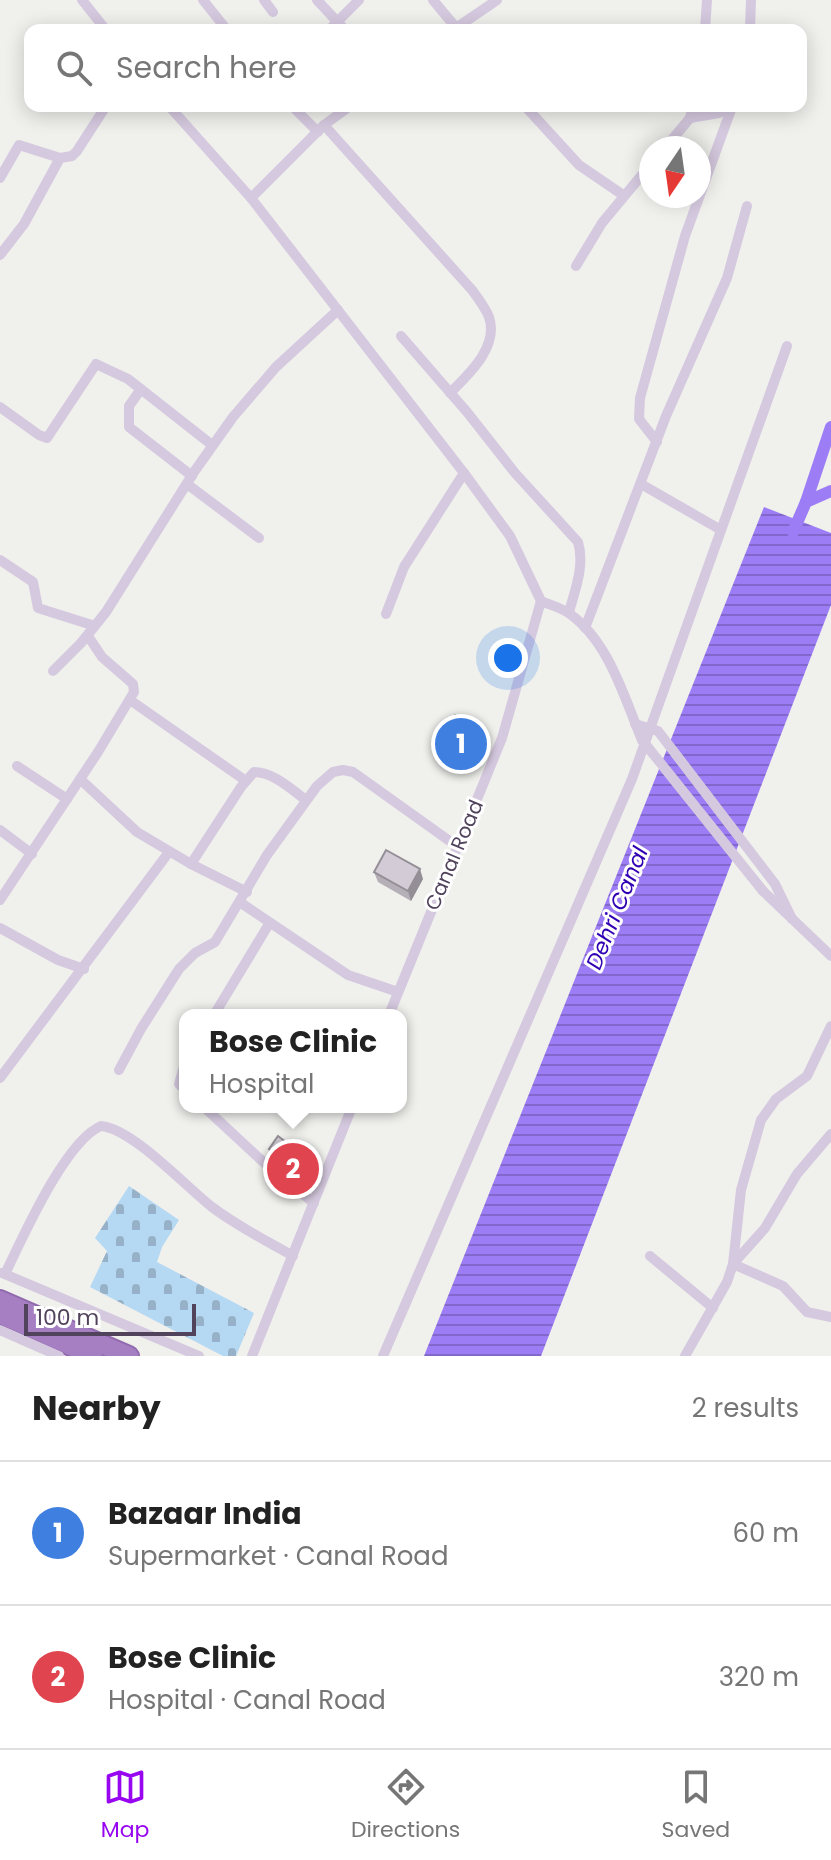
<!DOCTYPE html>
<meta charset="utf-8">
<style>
body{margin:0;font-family:Poppins,sans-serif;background:#f6f6f6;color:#222}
.compass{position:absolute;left:639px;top:136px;width:72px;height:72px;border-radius:50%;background:#fff;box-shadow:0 4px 20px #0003;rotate:193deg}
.scale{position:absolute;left:24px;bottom:20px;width:172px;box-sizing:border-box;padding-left:8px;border:4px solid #51435c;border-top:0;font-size:22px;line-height:28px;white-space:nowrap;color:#51435c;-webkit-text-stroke:6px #fff;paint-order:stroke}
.you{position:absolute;left:508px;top:658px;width:28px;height:28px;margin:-20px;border:6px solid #fff;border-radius:50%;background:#1a73e8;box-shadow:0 0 0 12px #1a73e833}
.badge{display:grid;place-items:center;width:52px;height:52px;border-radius:50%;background:#9806f1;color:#fff;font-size:26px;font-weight:700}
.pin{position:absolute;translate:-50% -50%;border:4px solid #fff;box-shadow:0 2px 8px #0006}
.popup{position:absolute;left:179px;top:1009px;width:228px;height:104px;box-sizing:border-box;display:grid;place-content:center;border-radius:16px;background:#fff;filter:drop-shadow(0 2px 6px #0005);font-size:26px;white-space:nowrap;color:#767676}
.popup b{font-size:30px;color:#222}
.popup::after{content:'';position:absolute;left:50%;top:100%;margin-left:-16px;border:16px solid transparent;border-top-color:#fff}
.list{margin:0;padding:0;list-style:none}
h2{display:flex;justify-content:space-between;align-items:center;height:104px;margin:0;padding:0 32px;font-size:34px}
h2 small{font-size:26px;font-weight:400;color:#767676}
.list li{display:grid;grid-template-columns:52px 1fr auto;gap:24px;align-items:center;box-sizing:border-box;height:144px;padding:0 32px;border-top:2px solid #e0e0e0}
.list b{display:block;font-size:30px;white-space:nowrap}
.list p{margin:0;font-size:26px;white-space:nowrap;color:#767676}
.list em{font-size:26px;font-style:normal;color:#767676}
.icon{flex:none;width:44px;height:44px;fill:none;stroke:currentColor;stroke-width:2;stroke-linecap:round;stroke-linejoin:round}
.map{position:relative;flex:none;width:831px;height:1356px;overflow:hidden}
.search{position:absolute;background:#fff;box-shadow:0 4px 20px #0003;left:24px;right:24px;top:24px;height:88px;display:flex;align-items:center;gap:20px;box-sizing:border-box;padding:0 28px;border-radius:16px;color:#767676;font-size:30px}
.sheet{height:392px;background:#fff}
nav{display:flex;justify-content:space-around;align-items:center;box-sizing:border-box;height:112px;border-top:2px solid #e0e0e0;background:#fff;font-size:22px;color:#767676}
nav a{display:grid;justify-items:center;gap:4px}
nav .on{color:#9806f1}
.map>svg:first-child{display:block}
.cemetery{fill:url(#cemetery-stones)}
.water{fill:url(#water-rules)}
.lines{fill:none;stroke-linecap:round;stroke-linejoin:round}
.canal{stroke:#9d7df5;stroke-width:12}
.highway-casing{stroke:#916aae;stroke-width:22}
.street{stroke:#d5c9df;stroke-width:10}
.highway{stroke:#a57fc2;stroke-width:18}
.street-bridge{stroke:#d5c9df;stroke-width:10}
.wall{fill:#b5afb8}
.shaded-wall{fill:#948f96}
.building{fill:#d3ccd6;stroke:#948f96;stroke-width:2}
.labels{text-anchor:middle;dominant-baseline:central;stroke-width:6;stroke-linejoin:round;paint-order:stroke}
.street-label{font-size:20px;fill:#51435c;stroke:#fff}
.water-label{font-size:22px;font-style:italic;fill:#3000b3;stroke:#fff}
</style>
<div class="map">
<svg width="831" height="1356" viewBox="0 0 831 1356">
<defs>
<pattern id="cemetery-stones" width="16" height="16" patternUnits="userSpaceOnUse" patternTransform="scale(2)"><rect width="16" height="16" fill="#b5d8f3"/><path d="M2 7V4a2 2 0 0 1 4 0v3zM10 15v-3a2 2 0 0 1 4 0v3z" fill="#96b1c8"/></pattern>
<pattern id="water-rules" width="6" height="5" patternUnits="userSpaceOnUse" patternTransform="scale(2)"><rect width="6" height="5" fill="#9d7df5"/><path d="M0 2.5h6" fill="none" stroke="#8268ca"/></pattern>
</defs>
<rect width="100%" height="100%" fill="#f0f0ed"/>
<path class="cemetery" d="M 129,1186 L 179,1220 L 162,1247 L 157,1262 L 254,1313 L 236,1356 L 223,1356 L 90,1287 L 107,1251 L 95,1238 Z"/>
<path class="water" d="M 764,507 L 831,533 L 831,605 L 541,1356 L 424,1356 Z"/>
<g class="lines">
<g class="canal">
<path d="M 806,502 L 831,427"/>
<path d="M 793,532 L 806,502 L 831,491"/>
</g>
<g class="highway-casing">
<g id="highway">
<path d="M 0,1300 L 129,1356"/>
<path d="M 0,1314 L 93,1356"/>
</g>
</g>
<g class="street">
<path d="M 82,0 L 106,30"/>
<path d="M 203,0 L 227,30"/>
<path d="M 264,0 L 273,12"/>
<path d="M 317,0 L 345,30"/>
<path d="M 433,0 L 458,30"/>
<path d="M 329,30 L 359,0"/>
<path d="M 453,30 L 497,0"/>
<path d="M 705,30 L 707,0"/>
<path d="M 750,30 L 751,0"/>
<path d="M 169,106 L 251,198 L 464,473 L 510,536 L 541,601 C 550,605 562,608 570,614 C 609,642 624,697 642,740"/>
<path d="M 292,106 L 318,132"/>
<path d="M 525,106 L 579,165 L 623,195"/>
<path d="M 690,118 L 719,113 L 734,106"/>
<path d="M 324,125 L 472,290 C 478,298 485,307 489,317 C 499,347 469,374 450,393"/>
<path d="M 665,148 L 690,118 L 693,106"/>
<path d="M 0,178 L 19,145 L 60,158"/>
<path d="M 251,198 L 324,125 L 350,106"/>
<path d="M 0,255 L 24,224 L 60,158 L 72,156 L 77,151 L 106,106"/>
<path d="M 576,266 L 602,223 L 651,164"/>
<path d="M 401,336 L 467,412 L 515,473 L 578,542 C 585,566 575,590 569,612"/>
<path d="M 141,389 L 129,406 L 129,427 L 192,476"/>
<path d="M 0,407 L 39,435 L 47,438 L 96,364 L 128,379 L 212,445"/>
<path d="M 657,442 L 639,419 L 640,398 L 685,236 L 732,107"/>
<path d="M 187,484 L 259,538"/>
<path d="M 641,484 L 721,530"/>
<path d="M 0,560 L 33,582 L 38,608 L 95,626"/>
<path d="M 386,614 L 404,567 L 464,473"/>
<path d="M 585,628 L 666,416 L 727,278 L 747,206"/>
<path d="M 53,671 L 81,643 L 106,612 L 194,472 L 233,417 L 276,367 L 338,310"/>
<path d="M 130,700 L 246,781"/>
<path d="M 17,766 L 67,799"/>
<path d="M 80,779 L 137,832 L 191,864 L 247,892"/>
<path d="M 0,830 L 32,854"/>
<path d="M 191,864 L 241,787 L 254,772 C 273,772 291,789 306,800"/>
<path d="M 763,891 L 831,956"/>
<path d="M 0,900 L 98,752 L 134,692 L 133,684 L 102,657 L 88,636"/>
<path d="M 241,903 L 348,975 L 398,992"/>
<path d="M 0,928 L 58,960 L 84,969"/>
<path d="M 214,1015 L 269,924"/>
<path d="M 389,1015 L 502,738 L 541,601"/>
<path d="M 185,1063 L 179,1084 L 185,1090"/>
<path d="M 119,1070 L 141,1029 L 179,969 L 195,953 L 215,942 L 267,855 L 317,786 L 333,772 L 343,770 L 353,772 L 458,847"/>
<path d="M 0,1078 L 169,852"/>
<path d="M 204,1107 L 260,1159 L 314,1203"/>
<path d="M 831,1134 L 797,1174 L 765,1228 L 733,1264 L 783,1286 L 807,1312 L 831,1317"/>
<path d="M 650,1256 L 713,1308"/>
<path d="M 2,1273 L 199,1356"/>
<path d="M 5,1274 C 22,1239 65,1141 101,1126 C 133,1129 185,1186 212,1207 C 237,1226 265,1240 293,1256"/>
<path d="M 0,1330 L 59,1356"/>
<path d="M 252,1356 L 352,1107"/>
<path d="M 383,1356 L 632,779 L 787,346"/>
<path d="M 685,1356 L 727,1282 L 733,1264 L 741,1190 L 761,1120 L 776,1099 L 807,1076 L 831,1026"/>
</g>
<use href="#highway" class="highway"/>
<g class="street-bridge">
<path d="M 635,724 L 658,731 L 775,884 L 792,919"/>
<path d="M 642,740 L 763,891"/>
</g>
</g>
<g class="wall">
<path d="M 480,738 L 464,764 L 440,750 L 437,740 Z"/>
<path d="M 374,872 L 423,879 L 411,901 L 378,882 Z"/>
<path d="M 269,1149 L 312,1162 L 316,1172 L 305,1185 L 272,1159 Z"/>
</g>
<g class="shaded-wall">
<path d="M 477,728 L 480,738 L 464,764 L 461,754 Z"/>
<path d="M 420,869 L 423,879 L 411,901 L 408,891 Z"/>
<path d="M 312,1162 L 316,1172 L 305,1185 L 301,1175 Z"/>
</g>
<g class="building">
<path d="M 455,715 L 477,728 L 461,754 L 437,740 Z"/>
<path d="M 386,850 L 420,869 L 408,891 L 374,872 Z"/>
<path d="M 278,1136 L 312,1162 L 301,1175 L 269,1149 Z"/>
</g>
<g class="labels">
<g class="street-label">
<text transform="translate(454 855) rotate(-67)">Canal Road</text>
</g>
<g class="water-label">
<text transform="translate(617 908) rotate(-68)">Dehri Canal</text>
</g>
</g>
</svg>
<svg class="compass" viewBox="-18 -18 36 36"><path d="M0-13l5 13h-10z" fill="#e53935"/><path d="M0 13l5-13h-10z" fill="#767676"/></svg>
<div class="scale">100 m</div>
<div class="you"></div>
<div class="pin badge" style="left:461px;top:744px;background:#3f7fe0">1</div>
<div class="pin badge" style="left:293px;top:1169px;background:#e0444e">2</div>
<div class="popup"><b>Bose Clinic</b>Hospital</div>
<div class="search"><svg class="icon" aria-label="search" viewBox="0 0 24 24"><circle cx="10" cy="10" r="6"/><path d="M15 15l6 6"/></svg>Search here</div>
</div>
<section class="sheet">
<h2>Nearby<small>2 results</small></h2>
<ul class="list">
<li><span class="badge" style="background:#3f7fe0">1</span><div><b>Bazaar India</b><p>Supermarket · Canal Road</p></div><em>60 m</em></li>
<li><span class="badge" style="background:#e0444e">2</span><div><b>Bose Clinic</b><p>Hospital · Canal Road</p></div><em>320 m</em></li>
</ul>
</section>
<nav>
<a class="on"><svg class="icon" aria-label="map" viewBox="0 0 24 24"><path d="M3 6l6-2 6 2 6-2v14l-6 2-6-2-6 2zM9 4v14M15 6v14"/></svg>Map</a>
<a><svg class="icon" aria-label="directions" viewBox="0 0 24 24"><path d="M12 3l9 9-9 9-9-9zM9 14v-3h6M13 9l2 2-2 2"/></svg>Directions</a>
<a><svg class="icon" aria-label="saved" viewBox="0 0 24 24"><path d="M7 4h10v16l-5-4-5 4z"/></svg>Saved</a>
</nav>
